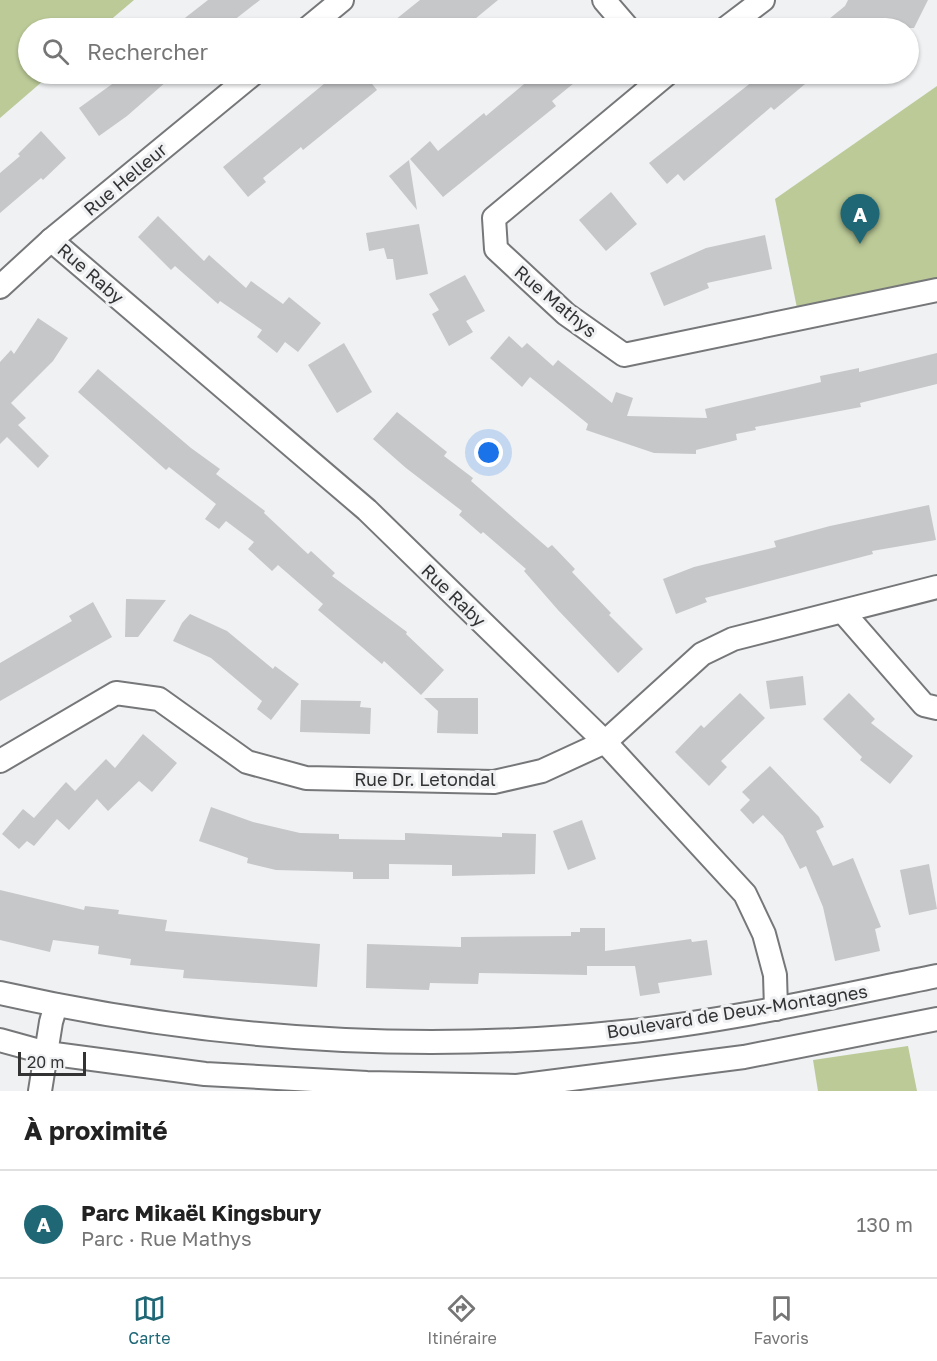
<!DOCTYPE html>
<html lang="fr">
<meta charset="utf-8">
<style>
body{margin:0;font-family:"Golos Text",sans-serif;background:#f2f2f2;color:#222}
.scale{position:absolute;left:18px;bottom:15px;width:68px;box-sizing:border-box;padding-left:6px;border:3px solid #333334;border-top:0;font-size:16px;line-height:21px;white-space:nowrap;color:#333334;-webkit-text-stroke:4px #eff1f3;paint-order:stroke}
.you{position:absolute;left:489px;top:453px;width:21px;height:21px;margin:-15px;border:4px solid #fff;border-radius:50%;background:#1a73e8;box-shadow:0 0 0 9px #1a73e833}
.badge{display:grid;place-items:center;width:39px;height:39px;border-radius:50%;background:#1f6775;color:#fff;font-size:20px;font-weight:700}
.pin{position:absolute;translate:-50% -50px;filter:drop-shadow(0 2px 3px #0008)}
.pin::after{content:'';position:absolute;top:32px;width:21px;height:18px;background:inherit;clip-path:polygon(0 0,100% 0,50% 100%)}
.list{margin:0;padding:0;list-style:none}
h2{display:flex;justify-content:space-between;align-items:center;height:78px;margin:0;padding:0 24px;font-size:26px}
h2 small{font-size:20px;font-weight:400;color:#767676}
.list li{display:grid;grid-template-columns:39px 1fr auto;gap:18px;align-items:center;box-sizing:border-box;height:108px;padding:0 24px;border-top:2px solid #e0e0e0}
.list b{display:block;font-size:22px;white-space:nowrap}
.list p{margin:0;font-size:20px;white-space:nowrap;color:#767676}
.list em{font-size:20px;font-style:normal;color:#767676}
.icon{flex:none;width:33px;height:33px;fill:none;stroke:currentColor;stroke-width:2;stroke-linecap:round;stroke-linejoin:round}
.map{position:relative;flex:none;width:937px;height:1091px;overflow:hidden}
.search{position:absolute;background:#fff;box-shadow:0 2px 4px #0004;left:18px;right:18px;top:18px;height:66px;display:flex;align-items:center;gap:15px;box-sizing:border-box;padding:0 21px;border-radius:33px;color:#767676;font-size:22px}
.sheet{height:186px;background:#fff}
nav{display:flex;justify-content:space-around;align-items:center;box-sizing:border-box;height:84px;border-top:2px solid #e0e0e0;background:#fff;font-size:16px;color:#767676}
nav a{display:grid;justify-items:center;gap:3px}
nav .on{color:#1f6775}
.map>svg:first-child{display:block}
.green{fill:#bbca97}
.building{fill:#c6c7c9}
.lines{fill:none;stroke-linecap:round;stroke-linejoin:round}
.minor-casing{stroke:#767779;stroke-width:26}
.minor{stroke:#fff;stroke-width:22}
.labels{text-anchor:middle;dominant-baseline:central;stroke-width:6;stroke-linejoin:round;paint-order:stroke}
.street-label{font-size:18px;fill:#333334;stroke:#eff1f3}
</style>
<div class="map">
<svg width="937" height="1091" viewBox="0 0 937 1091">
<rect width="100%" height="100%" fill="#eff1f3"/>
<g class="green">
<path d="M 0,0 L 134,0 L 101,28 L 28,28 L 28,74 L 51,74 L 0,118 Z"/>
<path d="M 937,86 L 937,290 L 799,318 L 775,199 Z"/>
<path d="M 908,1046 L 917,1091 L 818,1091 L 813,1060 Z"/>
</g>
<g class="building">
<path d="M 208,0 L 260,0 L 224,28 L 172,28 Z"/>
<path d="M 420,0 L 498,0 L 464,28 L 385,28 Z"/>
<path d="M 848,0 L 928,0 L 914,28 L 818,28 L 845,6 Z"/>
<path d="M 126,74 L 175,74 L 127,116 L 99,136 L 79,108 Z"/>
<path d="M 336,74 L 364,74 L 377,90 L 303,150 L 301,147 L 263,178 L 266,182 L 248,197 L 223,167 Z"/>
<path d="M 536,74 L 585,74 L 552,101 L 556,106 L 443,197 L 410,159 L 430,141 L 438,151 L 484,113 L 486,116 Z"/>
<path d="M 762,74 L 817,74 L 774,110 L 771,107 L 684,181 L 678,174 L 667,184 L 649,163 Z"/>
<path d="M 41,131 L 66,158 L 43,180 L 41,178 L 0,213 L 0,173 L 20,156 L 18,154 Z"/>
<path d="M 409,160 L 417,210 L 389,176 Z"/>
<path d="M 611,192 L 637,224 L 606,251 L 579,220 Z"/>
<path d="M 158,216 L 204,261 L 209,255 L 246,288 L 251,281 L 283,304 L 289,297 L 321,323 L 298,352 L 285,342 L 277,353 L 257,337 L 262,330 L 220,301 L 218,304 L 175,266 L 171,270 L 138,237 Z"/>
<path d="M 419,224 L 428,274 L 396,280 L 393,259 L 387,259 L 384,248 L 369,251 L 366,233 Z"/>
<path d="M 765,235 L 772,269 L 707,283 L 709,288 L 664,306 L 650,273 L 706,248 Z"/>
<path d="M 465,275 L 485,311 L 466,321 L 473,332 L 449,346 L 432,314 L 439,310 L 429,294 Z"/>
<path d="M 38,318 L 68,338 L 53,361 L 11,403 L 26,418 L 18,425 L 49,456 L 38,468 L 7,437 L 0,444 L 0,362 L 11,350 L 14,354 Z"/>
<path d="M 509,336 L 522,348 L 527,343 L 553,366 L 558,360 L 612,403 L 616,392 L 633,398 L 627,416 L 707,418 L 705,409 L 821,382 L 820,376 L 859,368 L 859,372 L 937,353 L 937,384 L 860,403 L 861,407 L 755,427 L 756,430 L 736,434 L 737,440 L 696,450 L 696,454 L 654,453 L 586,430 L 588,424 L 530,377 L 522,387 L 490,358 Z"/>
<path d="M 344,343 L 372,392 L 337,413 L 308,365 Z"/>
<path d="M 98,369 L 191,448 L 220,469 L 216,474 L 265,511 L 264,513 L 308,554 L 311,551 L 335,573 L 332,576 L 407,632 L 406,634 L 444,670 L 421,695 L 384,661 L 382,664 L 318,610 L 323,604 L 278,565 L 272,571 L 248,549 L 254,542 L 226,521 L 219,529 L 205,519 L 216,504 L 169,467 L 166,470 L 78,392 Z"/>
<path d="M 397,412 L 447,452 L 444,456 L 473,478 L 471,481 L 548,548 L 552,545 L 575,569 L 572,572 L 611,613 L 609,615 L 643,649 L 618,673 L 558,610 L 524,571 L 526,569 L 483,532 L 481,534 L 459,515 L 462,511 L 406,468 L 373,439 Z"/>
<path d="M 929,505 L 936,540 L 872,551 L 873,554 L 705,598 L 707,602 L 676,614 L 663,579 L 694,567 L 776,547 L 774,541 L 830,526 Z"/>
<path d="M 126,599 L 166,600 L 138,637 L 125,637 Z"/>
<path d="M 93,602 L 112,637 L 0,701 L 0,663 L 72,621 L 69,616 Z"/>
<path d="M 190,614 L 227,631 L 273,669 L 275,666 L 299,684 L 271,720 L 257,709 L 262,701 L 211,658 L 173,641 L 182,623 Z"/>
<path d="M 803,676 L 806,705 L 770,709 L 766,681 Z"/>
<path d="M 740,693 L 765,718 L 721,761 L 727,767 L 709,786 L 675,752 L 701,725 L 704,728 Z"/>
<path d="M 849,693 L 875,719 L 871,723 L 913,756 L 890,784 L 860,760 L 862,757 L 823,719 Z"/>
<path d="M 424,698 L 478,698 L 478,734 L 437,733 L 438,711 Z"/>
<path d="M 301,700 L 361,701 L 360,707 L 371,708 L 370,734 L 300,732 Z"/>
<path d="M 143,734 L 177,763 L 152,792 L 139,781 L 108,811 L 97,799 L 69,830 L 57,819 L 34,846 L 27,841 L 19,849 L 2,834 L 23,809 L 34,818 L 66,782 L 75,791 L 106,759 L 115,768 Z"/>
<path d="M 770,766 L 819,817 L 824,827 L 816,831 L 833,866 L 853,858 L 881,927 L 875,929 L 880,951 L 835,961 L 823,907 L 806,866 L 800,869 L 783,836 L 763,815 L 753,824 L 740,810 L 750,800 L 742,792 Z"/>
<path d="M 211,807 L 253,822 L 300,833 L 339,834 L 339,839 L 405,840 L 405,833 L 502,837 L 502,833 L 536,834 L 535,874 L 452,876 L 452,865 L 389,864 L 389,879 L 353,879 L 353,872 L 276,870 L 247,863 L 248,858 L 199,841 Z"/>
<path d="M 582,820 L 596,859 L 568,870 L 553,831 Z"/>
<path d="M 929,864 L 937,909 L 909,915 L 900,870 Z"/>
<path d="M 0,890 L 84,910 L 85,906 L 119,910 L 118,914 L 167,920 L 165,931 L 320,944 L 317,987 L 183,978 L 184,970 L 130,965 L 131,959 L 98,954 L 99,946 L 53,940 L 50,952 L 0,940 Z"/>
<path d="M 580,928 L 605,928 L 605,951 L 691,939 L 692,942 L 707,940 L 712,975 L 658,983 L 660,993 L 640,996 L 635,966 L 587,966 L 587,975 L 479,973 L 478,984 L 430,983 L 429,990 L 366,988 L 367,944 L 461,947 L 461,937 L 571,936 L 571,932 L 580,932 Z"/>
</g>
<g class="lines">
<g class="minor-casing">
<g id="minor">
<path d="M 604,0 L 628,28"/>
<path d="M 308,28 L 342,0"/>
<path d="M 726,28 L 763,0"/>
<path d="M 667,74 L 494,218 L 496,249 L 566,314 L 624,355 L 937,290"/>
<path d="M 51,240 L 367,510 L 605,742 L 745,894 L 764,934 L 775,975 L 776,1009"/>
<path d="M 0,287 L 51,240 L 253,74"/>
<path d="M 843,612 L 924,705 L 937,708"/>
<path d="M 0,761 L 116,693 L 159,699 L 247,762 L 306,778 L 494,782 L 542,771 L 605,742 L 702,654 L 733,639 L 937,587"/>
<path d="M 0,993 C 205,1039 414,1054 623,1032 C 729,1021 833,997 937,976"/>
<path d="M 0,1040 L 47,1053 L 205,1074 L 367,1083 L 517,1086 L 744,1057 L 937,1019"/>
<path d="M 40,1091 L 51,1022 L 56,1005"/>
</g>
</g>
<use href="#minor" class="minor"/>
</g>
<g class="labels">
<g class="street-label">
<text transform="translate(125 179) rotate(-40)">Rue Helleur</text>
<text transform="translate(91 273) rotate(41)">Rue Raby</text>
<text transform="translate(556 301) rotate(40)">Rue Mathys</text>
<text transform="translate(454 595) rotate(44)">Rue Raby</text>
<text x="425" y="779">Rue Dr. Letondal</text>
<text transform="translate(737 1011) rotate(-9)">Boulevard de Deux-Montagnes</text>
</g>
</g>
</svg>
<div class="scale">20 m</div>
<div class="you"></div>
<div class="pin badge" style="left:860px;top:244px">A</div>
<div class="search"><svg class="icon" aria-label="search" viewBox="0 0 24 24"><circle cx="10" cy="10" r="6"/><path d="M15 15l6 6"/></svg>Rechercher</div>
</div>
<section class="sheet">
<h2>À proximité<small></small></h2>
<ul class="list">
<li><span class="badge">A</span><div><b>Parc Mikaël Kingsbury</b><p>Parc · Rue Mathys</p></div><em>130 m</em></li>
</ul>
</section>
<nav>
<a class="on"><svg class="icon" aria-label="map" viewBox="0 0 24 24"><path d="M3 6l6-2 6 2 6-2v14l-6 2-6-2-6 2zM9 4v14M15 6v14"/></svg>Carte</a>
<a><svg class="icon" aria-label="directions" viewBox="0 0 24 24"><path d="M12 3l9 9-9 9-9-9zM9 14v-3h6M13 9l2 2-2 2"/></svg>Itinéraire</a>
<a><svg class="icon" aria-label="saved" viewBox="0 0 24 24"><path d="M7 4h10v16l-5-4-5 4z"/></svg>Favoris</a>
</nav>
